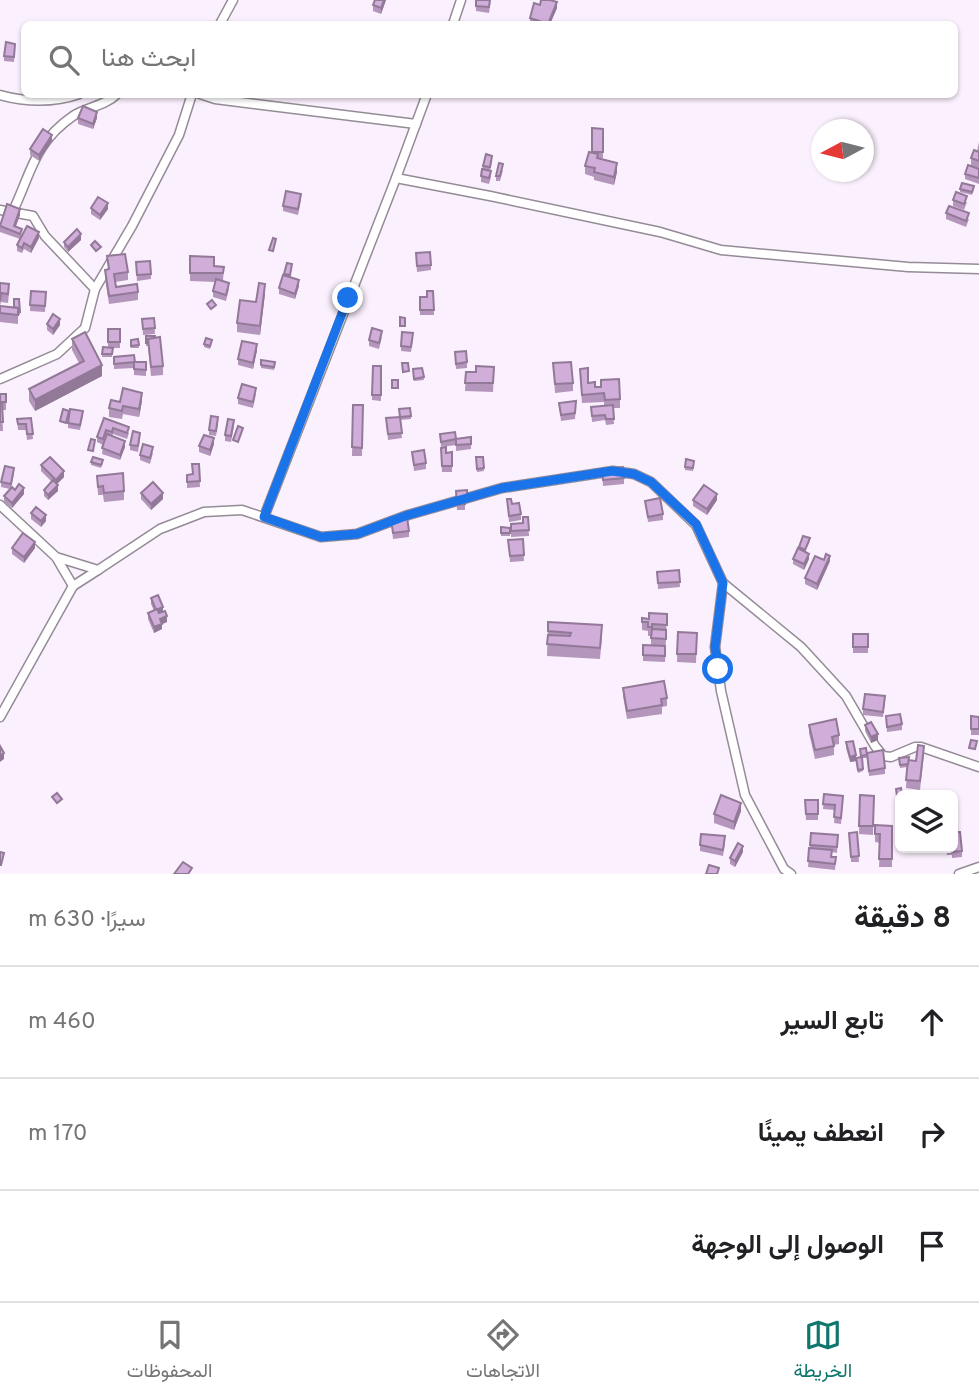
<!DOCTYPE html>
<html lang="ar">
<meta charset="utf-8">
<style>
body{margin:0;font-family:Overpass,Vazirmatn,sans-serif;background:#f2f2f2;color:#202124;direction:rtl}
.controls{position:absolute;right:21px;bottom:21px;display:grid;overflow:hidden;border-radius:10px;box-shadow:0 2px 5px #0004}
.controls button{width:63px;height:63px;display:grid;place-items:center;padding:0;border:0;border-bottom:2px solid #e0e0e0;background:#fff;color:#202124;font:35px sans-serif}
.compass{position:absolute;left:811px;top:119px;width:63px;height:63px;border-radius:50%;background:#fff;box-shadow:0 2px 5px #0004;rotate:263deg}
.stop{position:absolute;width:21px;height:21px;margin:-16px;border:5px solid #1a73e8;border-radius:50%;background:#fff}
.stop.end{background:#1a73e8;border-color:#fff;box-shadow:0 2px 7px #0008}
.list{margin:0;padding:0;list-style:none}
h2{display:flex;justify-content:space-between;align-items:center;height:91px;margin:0;padding:0 28px;font-size:30px}
h2 small{font-size:23px;font-weight:400;color:#757577}
.list li{display:grid;grid-template-columns:46px 1fr auto;gap:21px;align-items:center;box-sizing:border-box;height:112px;padding:0 28px;border-top:2px solid #e0e0e0}
.list b{display:block;font-size:26px;white-space:nowrap}
.list em{font-size:23px;font-style:normal;color:#757577}
.icon{flex:none;width:38px;height:38px;fill:none;stroke:currentColor;stroke-width:2;stroke-linecap:round;stroke-linejoin:round}
.map{position:relative;flex:none;width:979px;height:874px;overflow:hidden;direction:ltr}
.search{position:absolute;background:#fff;box-shadow:0 2px 5px #0004;left:21px;right:21px;top:21px;height:77px;display:flex;align-items:center;gap:18px;box-sizing:border-box;padding:0 24px;border-radius:10px;color:#757577;font-size:26px}
.sheet{height:427px;background:#fff}
nav{display:flex;justify-content:space-around;align-items:center;box-sizing:border-box;height:98px;border-top:2px solid #e0e0e0;background:#fff;font-size:19px;color:#757577}
nav a{display:grid;justify-items:center;gap:4px}
nav .on{color:#0f766e}
.map>svg:first-child{display:block}
.lines{fill:none;stroke-linecap:round;stroke-linejoin:round}
.minor-casing{stroke:#948b96;stroke-width:11}
.minor{stroke:#fff;stroke-width:8}
.wall{fill:#b495bb}
.shaded-wall{fill:#927998}
.building{fill:#d1add9;stroke:#927998;stroke-width:2}
.route{stroke:#1a73e8;stroke-width:9}
</style>
<div class="map">
<svg width="979" height="874" viewBox="0 0 979 874">
<rect width="100%" height="100%" fill="#fbf0fd"/>
<g class="lines">
<g class="minor-casing">
<g id="minor">
<path d="M 220,24 L 233,0"/>
<path d="M 453,24 L 461,0"/>
<path d="M 200,94 L 215,99 L 416,124"/>
<path d="M 0,95 C 25,102 54,103 79,94"/>
<path d="M 396,178 L 427,94"/>
<path d="M 0,210 L 33,216 L 45,236 L 95,289"/>
<path d="M 13,211 C 32,171 34,143 73,116 C 87,107 105,106 117,94"/>
<path d="M 0,379 L 57,354 L 85,328 L 95,289 L 132,226 L 179,135 L 192,94"/>
<path d="M 0,505 L 56,557 L 73,586 L 98,570 L 56,557"/>
<path d="M 264,517 L 396,178 L 490,196 L 660,232 L 721,250 L 908,267 L 979,269"/>
<path d="M 98,570 L 160,529 L 204,512 L 242,510 L 321,537 L 357,534 L 408,515 L 502,488 L 613,471 L 634,474 L 651,482 L 696,525 L 723,583 L 801,647 L 846,696 L 875,746 L 883,756 L 891,757 L 915,747 L 921,747 L 979,767"/>
<path d="M 723,583 L 715,647 L 721,691 L 745,795 L 784,869 L 791,874"/>
<path d="M 0,717 L 73,586"/>
<path d="M 959,874 L 979,867"/>
</g>
</g>
<use href="#minor" class="minor"/>
</g>
<g class="wall">
<path d="M 375,0 L 386,0 L 381,14 L 373,11 L 373,5 Z"/>
<path d="M 476,0 L 490,6 L 489,13 L 476,11 Z"/>
<path d="M 540,5 L 557,8 L 550,24 L 530,24 L 530,18 Z"/>
<path d="M 15,49 L 14,62 L 4,61 L 4,56 Z"/>
<path d="M 78,118 L 97,118 L 93,129 L 78,124 Z"/>
<path d="M 603,129 L 603,158 L 598,159 L 617,172 L 614,185 L 594,180 L 594,177 L 585,174 L 585,166 Z"/>
<path d="M 52,141 L 39,161 L 30,155 L 30,149 Z"/>
<path d="M 979,142 L 979,184 L 965,179 L 965,174 L 971,166 L 971,158 L 977,151 Z"/>
<path d="M 492,161 L 490,171 L 491,177 L 489,184 L 481,182 L 481,176 L 483,166 Z"/>
<path d="M 503,170 L 500,181 L 496,181 L 496,176 Z"/>
<path d="M 960,189 L 974,189 L 972,195 L 960,192 Z"/>
<path d="M 301,200 L 298,215 L 283,211 L 283,206 Z"/>
<path d="M 953,200 L 967,202 L 964,210 L 953,206 Z"/>
<path d="M 91,208 L 108,209 L 100,220 L 91,214 Z"/>
<path d="M 946,213 L 969,219 L 966,227 L 946,219 Z"/>
<path d="M 20,215 L 16,226 L 22,235 L 20,239 L 0,232 L 0,223 Z"/>
<path d="M 39,238 L 31,253 L 24,249 L 22,253 L 17,251 L 17,245 Z"/>
<path d="M 81,240 L 68,252 L 64,247 L 64,242 Z"/>
<path d="M 416,253 L 431,265 L 431,270 L 417,272 Z"/>
<path d="M 107,256 L 128,272 L 128,280 L 115,282 L 116,287 L 138,292 L 138,300 L 109,304 L 105,278 L 105,270 L 108,269 Z"/>
<path d="M 190,256 L 214,266 L 224,267 L 223,281 L 229,289 L 226,301 L 213,297 L 213,291 L 216,282 L 190,281 Z"/>
<path d="M 136,262 L 151,274 L 151,279 L 137,281 Z"/>
<path d="M 287,263 L 292,267 L 290,277 L 299,286 L 295,299 L 279,294 L 279,288 L 284,275 Z"/>
<path d="M 0,283 L 9,293 L 8,303 L 1,302 L 0,306 L 14,307 L 19,299 L 20,315 L 18,315 L 18,324 L 0,322 Z"/>
<path d="M 31,291 L 46,292 L 45,312 L 30,311 Z"/>
<path d="M 433,291 L 434,315 L 420,315 L 420,297 L 427,297 Z"/>
<path d="M 265,293 L 260,335 L 237,332 L 237,323 Z"/>
<path d="M 154,318 L 155,334 L 143,335 L 142,319 Z"/>
<path d="M 47,324 L 60,325 L 53,335 L 47,330 Z"/>
<path d="M 108,329 L 120,329 L 120,348 L 113,348 L 112,357 L 102,357 L 103,347 L 108,347 Z"/>
<path d="M 146,336 L 163,366 L 163,375 L 151,376 L 148,346 L 146,346 Z"/>
<path d="M 382,337 L 379,349 L 369,346 L 369,340 Z"/>
<path d="M 72,339 L 102,376 L 35,411 L 29,401 L 29,389 L 79,363 L 72,350 Z"/>
<path d="M 138,339 L 139,348 L 131,348 L 131,340 Z"/>
<path d="M 413,339 L 411,352 L 401,351 L 401,346 Z"/>
<path d="M 212,343 L 210,349 L 204,347 L 204,344 Z"/>
<path d="M 257,350 L 253,369 L 238,365 L 238,359 Z"/>
<path d="M 455,352 L 467,362 L 467,368 L 456,369 Z"/>
<path d="M 114,357 L 135,362 L 146,362 L 146,376 L 134,375 L 134,368 L 114,369 Z"/>
<path d="M 261,360 L 275,365 L 274,370 L 261,368 Z"/>
<path d="M 553,363 L 573,383 L 573,391 L 555,393 Z"/>
<path d="M 373,366 L 381,366 L 381,401 L 372,400 Z"/>
<path d="M 494,367 L 493,392 L 465,391 L 466,372 L 476,372 Z"/>
<path d="M 422,368 L 424,380 L 414,381 L 413,369 Z"/>
<path d="M 580,377 L 595,387 L 620,399 L 620,408 L 613,408 L 614,424 L 606,425 L 605,420 L 592,422 L 591,407 L 604,406 L 604,402 L 582,403 Z"/>
<path d="M 0,394 L 6,394 L 6,410 L 2,410 L 3,431 L 0,431 Z"/>
<path d="M 256,394 L 253,408 L 238,404 L 238,398 Z"/>
<path d="M 142,401 L 139,417 L 123,414 L 122,419 L 109,417 L 109,408 L 120,402 Z"/>
<path d="M 559,403 L 576,407 L 575,419 L 561,421 Z"/>
<path d="M 353,405 L 363,405 L 362,456 L 352,456 Z"/>
<path d="M 410,408 L 411,419 L 400,420 L 402,438 L 388,440 L 386,418 L 400,417 Z"/>
<path d="M 83,416 L 80,430 L 68,428 L 68,423 Z"/>
<path d="M 31,418 L 33,439 L 27,440 L 26,430 L 18,430 L 17,419 Z"/>
<path d="M 104,418 L 129,433 L 127,439 L 113,434 L 112,436 L 125,447 L 120,460 L 102,454 L 103,445 L 97,442 L 97,437 Z"/>
<path d="M 218,423 L 216,436 L 209,435 L 209,430 Z"/>
<path d="M 234,426 L 231,442 L 225,441 L 225,435 Z"/>
<path d="M 440,434 L 456,439 L 471,437 L 471,449 L 456,451 L 456,445 L 441,447 Z"/>
<path d="M 140,438 L 138,452 L 130,450 L 130,445 Z"/>
<path d="M 214,444 L 210,456 L 199,452 L 199,446 Z"/>
<path d="M 441,448 L 446,453 L 452,452 L 452,472 L 442,472 Z"/>
<path d="M 412,452 L 426,463 L 426,469 L 414,471 Z"/>
<path d="M 153,453 L 150,464 L 140,460 L 140,455 Z"/>
<path d="M 476,457 L 483,457 L 484,471 L 477,472 Z"/>
<path d="M 694,461 L 693,471 L 685,470 L 685,467 Z"/>
<path d="M 91,462 L 103,463 L 101,468 L 91,465 Z"/>
<path d="M 199,464 L 200,487 L 187,488 L 187,475 L 193,474 Z"/>
<path d="M 41,465 L 64,477 L 57,484 L 58,491 L 48,500 L 44,496 L 44,490 L 52,482 L 41,471 Z"/>
<path d="M 602,469 L 624,478 L 624,484 L 603,486 Z"/>
<path d="M 14,474 L 11,488 L 24,494 L 12,508 L 4,502 L 4,496 L 10,489 L 1,487 L 1,482 Z"/>
<path d="M 97,476 L 124,491 L 124,500 L 104,502 L 103,495 L 98,495 Z"/>
<path d="M 467,490 L 467,501 L 465,501 L 465,510 L 457,510 L 456,491 Z"/>
<path d="M 141,493 L 163,499 L 151,510 L 141,499 Z"/>
<path d="M 507,499 L 521,514 L 521,520 L 509,522 Z"/>
<path d="M 693,500 L 717,500 L 707,515 L 693,506 Z"/>
<path d="M 645,501 L 663,514 L 663,520 L 648,522 Z"/>
<path d="M 31,513 L 46,521 L 41,527 L 31,519 Z"/>
<path d="M 528,517 L 529,536 L 511,537 L 511,524 L 523,523 Z"/>
<path d="M 391,519 L 409,531 L 409,537 L 393,539 Z"/>
<path d="M 501,527 L 510,528 L 510,536 L 501,536 Z"/>
<path d="M 523,539 L 524,561 L 510,562 L 508,540 Z"/>
<path d="M 810,541 L 805,552 L 809,559 L 804,570 L 793,564 L 793,559 L 799,547 Z"/>
<path d="M 12,548 L 35,548 L 24,563 L 12,554 Z"/>
<path d="M 830,561 L 817,590 L 805,584 L 805,578 Z"/>
<path d="M 679,570 L 680,587 L 658,589 L 657,572 Z"/>
<path d="M 151,598 L 163,611 L 167,622 L 162,624 L 162,629 L 154,633 L 148,619 L 148,613 L 154,611 L 151,604 Z"/>
<path d="M 667,614 L 665,662 L 643,661 L 643,645 L 651,646 L 651,636 L 648,636 L 648,631 L 642,630 L 642,618 L 649,619 Z"/>
<path d="M 548,622 L 602,637 L 600,659 L 547,656 Z"/>
<path d="M 678,632 L 697,633 L 696,663 L 677,662 Z"/>
<rect x="853" y="634" width="15" height="19"/>
<path d="M 623,688 L 667,698 L 667,706 L 662,707 L 662,714 L 627,719 L 623,696 Z"/>
<path d="M 885,702 L 883,717 L 863,715 L 863,709 Z"/>
<path d="M 886,716 L 902,724 L 902,730 L 887,732 Z"/>
<path d="M 971,716 L 979,717 L 979,735 L 971,735 Z"/>
<path d="M 809,725 L 839,735 L 839,744 L 834,745 L 834,755 L 815,759 L 809,733 Z"/>
<path d="M 865,725 L 878,740 L 871,743 L 865,731 Z"/>
<path d="M 846,742 L 856,758 L 861,758 L 860,749 L 866,748 L 867,758 L 862,758 L 863,771 L 858,773 L 856,761 L 850,762 L 846,748 Z"/>
<path d="M 867,753 L 885,768 L 885,774 L 869,776 Z"/>
<path d="M 924,754 L 920,790 L 906,788 L 907,767 L 900,768 L 899,758 L 916,761 Z"/>
<path d="M 896,789 L 900,795 L 900,815 L 899,816 Z"/>
<path d="M 824,794 L 843,796 L 841,824 L 834,823 L 835,810 L 823,809 Z"/>
<path d="M 860,795 L 874,796 L 873,835 L 859,834 Z"/>
<path d="M 805,800 L 818,800 L 818,820 L 806,820 Z"/>
<path d="M 741,811 L 734,830 L 714,823 L 714,814 Z"/>
<path d="M 875,825 L 892,826 L 892,867 L 879,867 L 880,843 L 875,842 Z"/>
<path d="M 857,832 L 859,862 L 851,862 L 849,833 Z"/>
<path d="M 811,833 L 838,835 L 837,853 L 832,852 L 832,857 L 836,857 L 835,870 L 808,867 Z"/>
<path d="M 725,842 L 723,856 L 700,851 L 700,845 Z"/>
<path d="M 946,848 L 953,848 L 962,851 L 962,857 L 952,858 L 952,855 L 947,855 Z"/>
<path d="M 743,852 L 735,867 L 730,864 L 730,858 Z"/>
</g>
<g class="shaded-wall">
<path d="M 384,0 L 386,0 L 381,14 L 381,8 Z"/>
<path d="M 557,2 L 557,8 L 550,24 L 548,24 Z"/>
<path d="M 97,112 L 97,118 L 93,129 L 93,124 Z"/>
<path d="M 52,135 L 52,141 L 39,161 L 39,155 Z"/>
<path d="M 617,163 L 617,172 L 614,185 L 614,177 Z"/>
<path d="M 108,203 L 108,209 L 100,220 L 100,215 Z"/>
<path d="M 20,209 L 20,215 L 14,231 L 14,226 Z"/>
<path d="M 39,232 L 39,238 L 31,253 L 31,247 Z"/>
<path d="M 81,234 L 81,240 L 68,252 L 68,247 Z"/>
<path d="M 299,280 L 299,286 L 295,299 L 295,294 Z"/>
<path d="M 265,284 L 265,293 L 260,335 L 260,326 Z"/>
<path d="M 60,319 L 60,325 L 53,335 L 53,329 Z"/>
<path d="M 257,344 L 257,350 L 253,369 L 253,363 Z"/>
<path d="M 102,365 L 102,376 L 35,411 L 35,400 Z"/>
<path d="M 142,393 L 142,401 L 139,417 L 139,409 Z"/>
<path d="M 214,438 L 214,444 L 210,456 L 210,450 Z"/>
<path d="M 125,441 L 125,447 L 120,460 L 120,455 Z"/>
<path d="M 64,471 L 64,477 L 56,485 L 56,480 Z"/>
<path d="M 58,485 L 58,491 L 48,500 L 48,495 Z"/>
<path d="M 24,488 L 24,494 L 12,508 L 12,503 Z"/>
<path d="M 163,493 L 163,499 L 151,510 L 151,504 Z"/>
<path d="M 717,494 L 717,500 L 707,515 L 707,509 Z"/>
<path d="M 46,515 L 46,521 L 41,527 L 41,521 Z"/>
<path d="M 35,542 L 35,548 L 24,563 L 24,557 Z"/>
<path d="M 809,554 L 809,559 L 804,570 L 804,564 Z"/>
<path d="M 830,556 L 830,561 L 817,590 L 817,584 Z"/>
<path d="M 163,607 L 163,612 L 156,616 L 156,610 Z"/>
<path d="M 167,616 L 167,622 L 160,625 L 160,619 Z"/>
<path d="M 162,624 L 162,629 L 154,633 L 154,627 Z"/>
<path d="M 878,734 L 878,740 L 871,743 L 871,737 Z"/>
<path d="M 4,753 L 4,759 L 0,762 L 0,756 Z"/>
<path d="M 856,755 L 856,761 L 850,762 L 850,757 Z"/>
<path d="M 741,803 L 741,811 L 734,830 L 734,822 Z"/>
<path d="M 743,846 L 743,852 L 735,867 L 735,861 Z"/>
</g>
<g class="building">
<path d="M 375,0 L 384,0 L 381,8 L 373,5 Z"/>
<path d="M 476,0 L 490,0 L 489,7 L 476,6 Z"/>
<path d="M 541,0 L 550,0 L 557,2 L 548,24 L 530,18 L 534,3 L 540,5 Z"/>
<path d="M 6,42 L 15,44 L 14,57 L 4,56 Z"/>
<path d="M 83,106 L 97,112 L 93,124 L 78,118 Z"/>
<path d="M 592,128 L 603,129 L 603,152 L 592,152 Z"/>
<path d="M 43,129 L 52,135 L 39,155 L 30,149 Z"/>
<path d="M 974,150 L 979,152 L 979,161 L 971,158 Z"/>
<path d="M 589,152 L 598,154 L 597,158 L 617,163 L 614,177 L 594,172 L 595,168 L 585,166 Z"/>
<path d="M 486,154 L 492,156 L 490,167 L 483,166 Z"/>
<path d="M 499,163 L 503,164 L 500,176 L 496,176 Z"/>
<path d="M 968,165 L 979,169 L 979,178 L 965,174 Z"/>
<path d="M 482,169 L 491,171 L 489,178 L 481,176 Z"/>
<path d="M 962,183 L 974,186 L 972,192 L 960,189 Z"/>
<path d="M 286,191 L 301,194 L 298,209 L 283,206 Z"/>
<path d="M 956,192 L 967,196 L 964,204 L 953,200 Z"/>
<path d="M 98,197 L 108,203 L 100,215 L 91,208 Z"/>
<path d="M 7,204 L 20,209 L 14,226 L 22,229 L 20,234 L 0,226 Z"/>
<path d="M 949,206 L 969,213 L 966,221 L 946,213 Z"/>
<path d="M 27,226 L 39,232 L 31,247 L 24,243 L 22,248 L 17,245 Z"/>
<path d="M 77,229 L 81,234 L 68,247 L 64,242 Z"/>
<path d="M 273,238 L 276,239 L 273,251 L 269,250 Z"/>
<path d="M 95,241 L 101,247 L 96,251 L 91,245 Z"/>
<path d="M 430,252 L 431,265 L 417,266 L 416,253 Z"/>
<path d="M 125,254 L 128,272 L 114,274 L 116,287 L 137,284 L 138,292 L 109,296 L 105,270 L 109,269 L 107,256 Z"/>
<path d="M 190,256 L 214,257 L 214,266 L 224,267 L 223,273 L 190,273 Z"/>
<path d="M 150,261 L 151,274 L 137,275 L 136,262 Z"/>
<path d="M 287,263 L 292,264 L 290,275 L 284,274 Z"/>
<path d="M 283,275 L 299,280 L 295,294 L 279,288 Z"/>
<path d="M 216,279 L 229,283 L 226,295 L 213,291 Z"/>
<path d="M 0,283 L 9,284 L 8,294 L 1,293 L 0,301 Z"/>
<path d="M 259,283 L 265,284 L 260,326 L 237,323 L 240,300 L 256,302 Z"/>
<path d="M 31,291 L 46,292 L 45,306 L 30,305 Z"/>
<path d="M 427,291 L 433,291 L 434,310 L 420,310 L 420,297 L 427,297 Z"/>
<path d="M 14,299 L 19,299 L 20,312 L 18,312 L 18,308 L 14,307 Z"/>
<path d="M 212,300 L 216,305 L 211,309 L 207,304 Z"/>
<path d="M 0,306 L 18,308 L 18,315 L 0,313 Z"/>
<path d="M 53,314 L 60,319 L 53,329 L 47,324 Z"/>
<path d="M 400,317 L 405,318 L 405,326 L 400,326 Z"/>
<path d="M 154,318 L 155,328 L 143,329 L 142,319 Z"/>
<path d="M 372,328 L 382,331 L 379,343 L 369,340 Z"/>
<rect x="108" y="329" width="12" height="13"/>
<path d="M 85,332 L 102,365 L 35,400 L 29,389 L 84,361 L 72,339 Z"/>
<path d="M 402,332 L 413,333 L 411,347 L 401,346 Z"/>
<path d="M 146,336 L 155,336 L 155,338 L 148,339 L 148,343 L 146,343 Z"/>
<path d="M 160,337 L 163,366 L 151,367 L 148,339 Z"/>
<path d="M 206,338 L 212,340 L 210,346 L 204,344 Z"/>
<path d="M 138,339 L 139,345 L 131,346 L 131,340 Z"/>
<path d="M 242,341 L 257,344 L 253,363 L 238,359 Z"/>
<path d="M 103,347 L 113,348 L 112,354 L 102,354 Z"/>
<path d="M 466,351 L 467,362 L 456,364 L 455,352 Z"/>
<path d="M 134,355 L 135,362 L 114,364 L 114,357 Z"/>
<path d="M 261,360 L 275,362 L 274,367 L 261,365 Z"/>
<path d="M 134,362 L 146,362 L 146,370 L 134,369 Z"/>
<path d="M 571,362 L 573,383 L 555,384 L 553,363 Z"/>
<path d="M 402,363 L 408,363 L 409,371 L 403,372 Z"/>
<path d="M 373,366 L 381,366 L 381,395 L 372,395 Z"/>
<path d="M 476,366 L 494,367 L 493,383 L 465,383 L 466,372 L 476,372 Z"/>
<path d="M 422,368 L 424,377 L 414,379 L 413,369 Z"/>
<path d="M 588,368 L 588,383 L 595,382 L 595,387 L 601,387 L 601,380 L 619,379 L 620,399 L 605,400 L 604,393 L 582,395 L 580,369 Z"/>
<rect x="392" y="380" width="6" height="8"/>
<path d="M 242,384 L 256,388 L 253,402 L 238,398 Z"/>
<path d="M 123,388 L 142,393 L 139,409 L 123,406 L 122,411 L 109,408 L 111,400 L 120,402 Z"/>
<path d="M 0,394 L 6,394 L 6,402 L 2,402 L 3,422 L 0,422 Z"/>
<path d="M 576,401 L 575,413 L 561,415 L 559,403 Z"/>
<path d="M 353,405 L 363,405 L 362,448 L 352,447 Z"/>
<path d="M 613,405 L 614,419 L 606,419 L 605,415 L 592,416 L 591,407 Z"/>
<path d="M 410,408 L 411,416 L 400,417 L 399,409 Z"/>
<path d="M 63,409 L 69,411 L 66,423 L 60,421 Z"/>
<path d="M 70,409 L 83,411 L 80,425 L 68,423 Z"/>
<path d="M 211,416 L 218,417 L 216,431 L 209,430 Z"/>
<path d="M 400,417 L 402,433 L 388,434 L 386,418 Z"/>
<path d="M 31,418 L 33,434 L 27,434 L 26,424 L 18,424 L 17,419 Z"/>
<path d="M 104,418 L 129,427 L 127,433 L 113,428 L 112,432 L 106,430 L 103,439 L 97,437 Z"/>
<path d="M 228,419 L 234,420 L 231,436 L 225,435 Z"/>
<path d="M 238,426 L 243,428 L 238,442 L 233,440 Z"/>
<path d="M 133,431 L 140,433 L 138,446 L 130,445 Z"/>
<path d="M 455,432 L 456,439 L 471,437 L 471,444 L 456,445 L 456,439 L 441,442 L 440,434 Z"/>
<path d="M 107,434 L 125,441 L 120,455 L 102,448 Z"/>
<path d="M 204,435 L 214,438 L 210,450 L 199,446 Z"/>
<path d="M 91,439 L 95,440 L 93,451 L 88,450 Z"/>
<path d="M 143,444 L 153,447 L 150,458 L 140,455 Z"/>
<path d="M 446,447 L 446,453 L 452,452 L 452,466 L 442,466 L 441,448 Z"/>
<path d="M 424,450 L 426,463 L 414,465 L 412,452 Z"/>
<path d="M 50,457 L 64,471 L 56,480 L 41,465 Z"/>
<path d="M 93,457 L 103,460 L 101,465 L 91,462 Z"/>
<path d="M 476,457 L 483,457 L 484,468 L 477,469 Z"/>
<path d="M 686,459 L 694,461 L 693,468 L 685,467 Z"/>
<path d="M 192,464 L 199,464 L 200,481 L 187,482 L 187,475 L 193,474 Z"/>
<path d="M 5,466 L 14,468 L 11,484 L 1,482 Z"/>
<path d="M 623,467 L 624,478 L 603,480 L 602,469 Z"/>
<path d="M 123,473 L 124,491 L 104,493 L 103,486 L 98,487 L 97,476 Z"/>
<path d="M 53,480 L 58,485 L 48,495 L 44,490 Z"/>
<path d="M 153,482 L 163,493 L 151,504 L 141,493 Z"/>
<path d="M 19,484 L 24,488 L 12,503 L 4,496 L 12,487 L 15,490 Z"/>
<path d="M 704,485 L 717,494 L 707,509 L 693,500 Z"/>
<path d="M 467,490 L 467,496 L 465,496 L 465,504 L 457,505 L 456,491 Z"/>
<path d="M 660,498 L 663,514 L 648,517 L 645,501 Z"/>
<path d="M 507,499 L 511,499 L 512,504 L 519,503 L 521,514 L 509,516 Z"/>
<path d="M 36,507 L 46,515 L 41,521 L 31,513 Z"/>
<path d="M 407,517 L 409,531 L 393,533 L 391,519 Z"/>
<path d="M 523,517 L 528,517 L 529,530 L 511,531 L 511,524 L 523,523 Z"/>
<path d="M 501,527 L 510,528 L 510,533 L 501,533 Z"/>
<path d="M 23,533 L 35,542 L 24,557 L 12,548 Z"/>
<path d="M 803,536 L 810,538 L 805,550 L 799,547 Z"/>
<path d="M 523,539 L 524,555 L 510,556 L 508,540 Z"/>
<path d="M 798,548 L 809,554 L 804,564 L 793,559 Z"/>
<path d="M 826,554 L 830,556 L 817,584 L 805,578 L 815,556 L 824,560 Z"/>
<path d="M 679,570 L 680,582 L 658,583 L 657,572 Z"/>
<path d="M 158,595 L 163,607 L 156,610 L 151,598 Z"/>
<path d="M 157,609 L 159,613 L 165,611 L 167,616 L 160,619 L 162,624 L 154,627 L 148,613 Z"/>
<path d="M 649,613 L 667,614 L 667,625 L 652,624 L 652,627 L 648,627 L 648,622 L 642,622 L 642,618 L 649,619 Z"/>
<path d="M 548,622 L 602,625 L 600,648 L 547,644 L 548,635 L 570,636 L 571,633 L 548,631 Z"/>
<path d="M 652,629 L 666,630 L 666,639 L 651,638 Z"/>
<path d="M 678,632 L 697,633 L 696,654 L 677,654 Z"/>
<rect x="853" y="634" width="15" height="13"/>
<path d="M 643,645 L 665,646 L 665,656 L 643,655 Z"/>
<path d="M 664,681 L 667,698 L 661,699 L 662,705 L 627,711 L 623,688 Z"/>
<path d="M 865,694 L 885,696 L 883,712 L 863,709 Z"/>
<path d="M 900,714 L 902,724 L 887,727 L 886,716 Z"/>
<path d="M 971,716 L 979,717 L 979,729 L 971,729 Z"/>
<path d="M 836,719 L 839,735 L 832,737 L 834,746 L 815,750 L 809,725 Z"/>
<path d="M 871,722 L 878,734 L 871,737 L 865,725 Z"/>
<path d="M 971,740 L 977,741 L 975,749 L 969,748 Z"/>
<path d="M 853,741 L 856,755 L 850,757 L 846,742 Z"/>
<path d="M 918,745 L 924,746 L 920,781 L 906,780 L 908,760 L 916,761 Z"/>
<path d="M 0,746 L 4,753 L 0,756 Z"/>
<path d="M 866,748 L 867,755 L 861,756 L 860,749 Z"/>
<path d="M 883,750 L 885,768 L 869,771 L 867,753 Z"/>
<path d="M 862,757 L 863,769 L 858,770 L 856,758 Z"/>
<path d="M 909,757 L 908,764 L 900,765 L 899,758 Z"/>
<path d="M 901,788 L 902,795 L 900,795 L 900,810 L 899,810 L 896,789 Z"/>
<path d="M 57,793 L 62,799 L 57,803 L 52,797 Z"/>
<path d="M 824,794 L 843,796 L 841,818 L 834,817 L 835,805 L 823,804 Z"/>
<path d="M 721,795 L 741,803 L 734,822 L 714,814 Z"/>
<path d="M 860,795 L 874,796 L 873,826 L 859,826 Z"/>
<path d="M 805,800 L 818,800 L 818,814 L 806,814 Z"/>
<path d="M 875,825 L 892,826 L 892,859 L 879,859 L 880,834 L 875,834 Z"/>
<path d="M 857,832 L 859,856 L 851,857 L 849,833 Z"/>
<path d="M 953,832 L 960,832 L 962,851 L 952,852 L 952,849 L 947,849 L 947,848 L 953,848 Z"/>
<path d="M 811,833 L 838,835 L 837,847 L 810,845 Z"/>
<path d="M 701,834 L 725,836 L 723,850 L 700,845 Z"/>
<path d="M 738,843 L 743,846 L 735,861 L 730,858 Z"/>
<path d="M 809,848 L 832,850 L 831,857 L 836,857 L 835,864 L 808,861 Z"/>
<path d="M 0,852 L 4,853 L 1,865 L 0,865 Z"/>
<path d="M 183,862 L 192,868 L 188,874 L 174,874 Z"/>
<path d="M 709,865 L 719,868 L 717,874 L 706,874 Z"/>
</g>
<g class="lines">
<path class="route" d="M 348,298 L 264,517 L 321,537 L 357,534 L 408,515 L 502,488 L 612,471 L 634,474 L 651,482 L 696,524 L 723,583 L 715,647 L 718,669"/>
</g>
</svg>
<div class="controls">
<button><svg class="icon" aria-label="layers" viewBox="0 0 24 24"><path d="M12 4l9 5-9 5-9-5zM3 14l9 5 9-5"/></svg></button>
</div>
<svg class="compass" viewBox="-18 -18 36 36"><path d="M0-13l5 13h-10z" fill="#e53935"/><path d="M0 13l5-13h-10z" fill="#757577"/></svg>
<div class="stop" style="left:718px;top:669px"></div>
<div class="stop end" style="left:348px;top:298px"></div>
<div class="search"><svg class="icon" aria-label="search" viewBox="0 0 24 24"><circle cx="10" cy="10" r="6"/><path d="M15 15l6 6"/></svg>ابحث هنا</div>
</div>
<section class="sheet">
<h2>8 دقيقة<small>سيرًا · 630 m</small></h2>
<ul class="list">
<li><svg class="icon" aria-label="ahead" viewBox="0 0 24 24"><path d="M12 20V5M6 11l6-6 6 6"/></svg><div><b>تابع السير</b></div><em>460 m</em></li>
<li><svg class="icon" aria-label="right" viewBox="0 0 24 24"><path d="M7 20v-9h11M14 6l5 5-5 5"/></svg><div><b>انعطف يمينًا</b></div><em>170 m</em></li>
<li><svg class="icon" aria-label="arrive" viewBox="0 0 24 24"><path d="M6 21V4h12l-3 4 3 4H6"/></svg><div><b>الوصول إلى الوجهة</b></div></li>
</ul>
</section>
<nav>
<a class="on"><svg class="icon" aria-label="map" viewBox="0 0 24 24"><path d="M3 6l6-2 6 2 6-2v14l-6 2-6-2-6 2zM9 4v14M15 6v14"/></svg>الخريطة</a>
<a><svg class="icon" aria-label="directions" viewBox="0 0 24 24"><path d="M12 3l9 9-9 9-9-9zM9 14v-3h6M13 9l2 2-2 2"/></svg>الاتجاهات</a>
<a><svg class="icon" aria-label="saved" viewBox="0 0 24 24"><path d="M7 4h10v16l-5-4-5 4z"/></svg>المحفوظات</a>
</nav>
